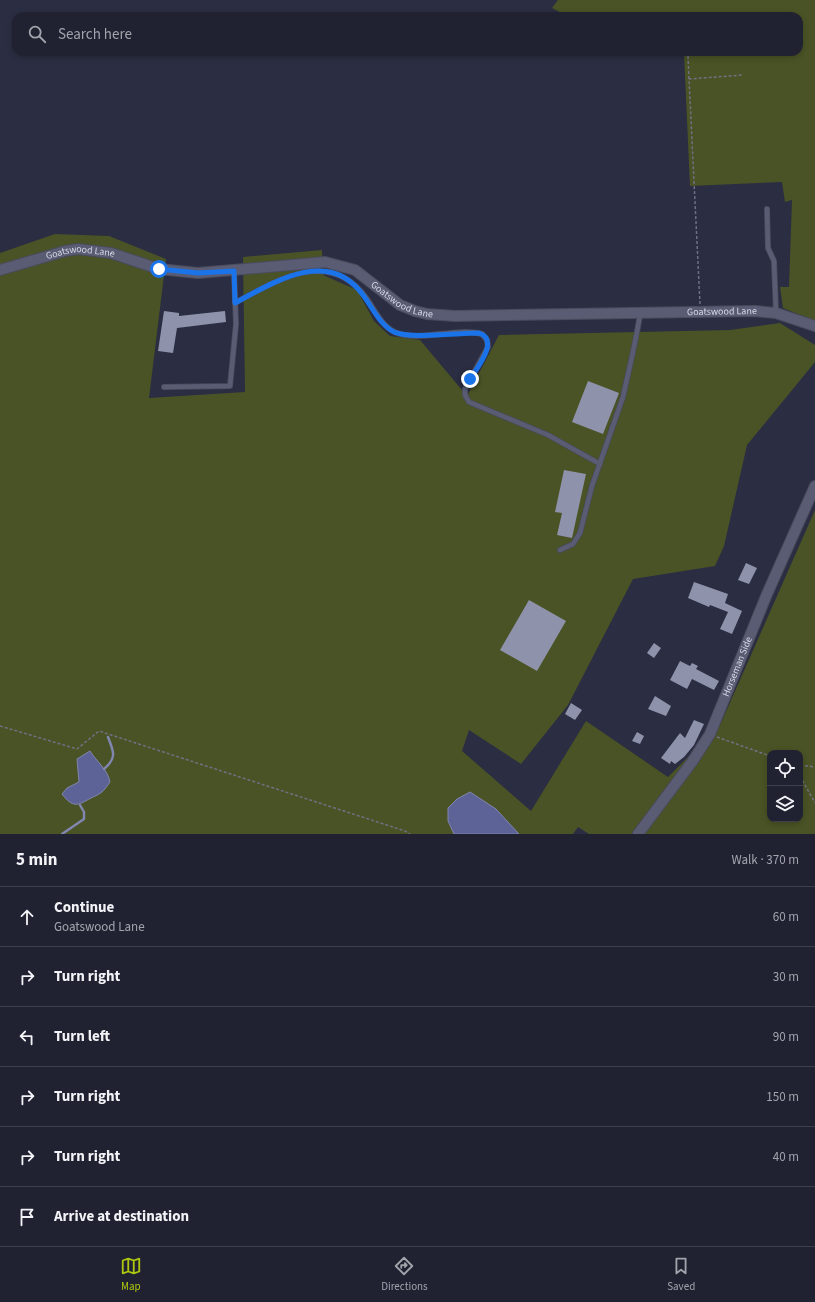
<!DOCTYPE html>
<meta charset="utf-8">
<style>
body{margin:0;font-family:"Source Sans 3",sans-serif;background:#2d2f3e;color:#f1f3f6}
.controls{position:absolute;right:12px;bottom:12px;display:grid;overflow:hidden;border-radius:8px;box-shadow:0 2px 6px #0003}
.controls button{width:36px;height:36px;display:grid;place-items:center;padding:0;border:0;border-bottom:1px solid #3d3f4d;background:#202232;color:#f1f3f6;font:20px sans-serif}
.stop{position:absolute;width:12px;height:12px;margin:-9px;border:3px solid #1a73e8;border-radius:50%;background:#fff}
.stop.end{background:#1a73e8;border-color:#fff;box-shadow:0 1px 4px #0008}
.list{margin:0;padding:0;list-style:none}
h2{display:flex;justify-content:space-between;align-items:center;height:52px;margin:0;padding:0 16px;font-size:17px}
h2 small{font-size:13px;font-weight:400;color:#a2a4ac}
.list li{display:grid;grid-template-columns:26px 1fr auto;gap:12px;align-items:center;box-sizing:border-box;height:60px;padding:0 16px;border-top:1px solid #3d3f4d}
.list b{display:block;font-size:15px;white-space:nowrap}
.list p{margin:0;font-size:13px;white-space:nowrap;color:#a2a4ac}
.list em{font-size:13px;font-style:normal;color:#a2a4ac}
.icon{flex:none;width:22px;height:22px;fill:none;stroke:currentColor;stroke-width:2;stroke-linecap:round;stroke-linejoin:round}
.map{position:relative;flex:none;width:815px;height:834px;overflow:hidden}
.search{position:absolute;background:#202232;box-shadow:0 2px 6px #0003;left:12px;right:12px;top:12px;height:44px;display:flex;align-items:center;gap:10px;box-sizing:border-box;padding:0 14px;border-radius:12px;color:#a2a4ac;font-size:15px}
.sheet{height:412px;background:#202232}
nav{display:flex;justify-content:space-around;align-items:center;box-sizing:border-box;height:56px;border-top:1px solid #3d3f4d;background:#202232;font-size:11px;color:#a2a4ac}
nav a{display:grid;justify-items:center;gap:2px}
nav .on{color:#adc60f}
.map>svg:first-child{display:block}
.green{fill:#4a5325;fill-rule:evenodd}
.water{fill:#5d6396;stroke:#8186ae}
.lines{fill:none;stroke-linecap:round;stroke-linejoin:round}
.stream{stroke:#8186ae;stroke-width:2.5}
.building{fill:#8e92aa}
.lane-casing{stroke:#4a4b5d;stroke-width:6}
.secondary-casing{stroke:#4a4b5d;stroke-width:12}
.path{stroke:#6f7183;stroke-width:1.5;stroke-dasharray:3 2;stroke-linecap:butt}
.lane{stroke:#595c73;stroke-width:4.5}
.secondary{stroke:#595c73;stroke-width:10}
.route{stroke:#1a73e8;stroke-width:5}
.labels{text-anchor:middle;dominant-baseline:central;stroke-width:4;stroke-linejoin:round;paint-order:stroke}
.street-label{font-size:10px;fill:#d5d7e5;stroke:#212437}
</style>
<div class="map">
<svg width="815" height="834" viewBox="0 0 815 834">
<rect width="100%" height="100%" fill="#2b2d42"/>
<g class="green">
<path d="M 558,0 L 815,0 L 815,321 L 783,308 L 780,287 L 789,287 L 792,200 L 785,202 L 782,182 L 690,186 L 684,54 L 671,52 L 799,52 L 799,16 L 567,16 L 552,8 Z"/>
<path d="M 55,234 L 109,236 L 166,259 L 149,398 L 245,392 L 243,257 L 322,250 L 323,275 L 357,290 L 374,321 L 390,336 L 420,340 L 467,396 L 499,335 L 730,330 L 780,323 L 815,345 L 815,362 L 747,445 L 724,546 L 715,566 L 633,579 L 568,705 L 521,764 L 469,730 L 462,751 L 531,811 L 586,721 L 668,777 L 720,725 L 815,510 L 815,834 L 589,834 L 578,827 L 573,834 L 0,834 L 0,253 ZM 770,753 L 800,753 L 800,819 L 770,819 Z"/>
</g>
<g class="water">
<path d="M 90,751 C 97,762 108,770 110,782 C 103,792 102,793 91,798 C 77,806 73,808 62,794 L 67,788 L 79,782 L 77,759 Z"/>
<path d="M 470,792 L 496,809 L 519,834 L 454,834 L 448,821 L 448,808 L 457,799 Z"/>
</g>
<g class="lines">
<g class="stream">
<path d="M 104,769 C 117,758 114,752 108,737"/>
<path d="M 62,834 L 84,819 L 84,812 L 80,805"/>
</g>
</g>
<g class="building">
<path d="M 164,311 L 179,313 L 179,316 L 225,311 L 226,322 L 177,328 L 173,353 L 158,351 Z"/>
<path d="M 588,381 L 619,393 L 603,434 L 572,422 Z"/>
<path d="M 564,470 L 586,474 L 572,538 L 557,535 L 562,513 L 555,512 Z"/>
<path d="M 746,563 L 757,568 L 749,584 L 738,580 Z"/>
<path d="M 694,582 L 728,594 L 725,603 L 742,611 L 732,634 L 720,629 L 728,612 L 710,605 L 709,607 L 688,598 Z"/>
<path d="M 529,600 L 566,621 L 537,671 L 500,650 Z"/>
<path d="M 654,643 L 661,648 L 654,658 L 647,653 Z"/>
<path d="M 680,661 L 690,666 L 692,663 L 698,666 L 696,669 L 719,681 L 714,690 L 692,679 L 687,689 L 670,680 Z"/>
<path d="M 655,696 L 671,706 L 666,716 L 648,709 Z"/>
<path d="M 571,703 L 582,710 L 575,720 L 565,714 Z"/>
<path d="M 694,720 L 704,724 L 694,745 L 684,757 L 675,764 L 671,761 L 670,764 L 661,758 L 680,733 L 685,738 Z"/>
<path d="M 637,732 L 644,736 L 640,744 L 632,741 Z"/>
</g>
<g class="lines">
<g class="lane-casing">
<g id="lane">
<path d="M 767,209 L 768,248 L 774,261 L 776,312"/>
<path d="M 235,303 C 279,279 330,247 367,299 C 376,312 382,327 397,333 C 420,342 457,327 482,334 L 487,340 L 488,347 L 465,389 L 465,395 L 469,402 L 548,435 L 600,464"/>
<path d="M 164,387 L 230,386 L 236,324 L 234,271"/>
<path d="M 560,550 L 573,544 L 580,533 L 592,486 L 623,397 C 629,369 636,342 640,314"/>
</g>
</g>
<g class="secondary-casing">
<g id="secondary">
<path id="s1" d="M 0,270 L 65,251 L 78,249 L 111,253 L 159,269 L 198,273 L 325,262 L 355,270 L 400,305 L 415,311 L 427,314 L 455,316 L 755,311 L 776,313 L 815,326"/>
<path id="s2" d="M 638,834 L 692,762 L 710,734 L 767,594 L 815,486"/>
</g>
</g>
<g class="path">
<path d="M 688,56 L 689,79"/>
<path d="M 700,304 L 689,79 L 742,75"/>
<path d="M 0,726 L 77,749 L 99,731 L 405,831 L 410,834"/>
<path d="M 717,737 L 770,756"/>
<path d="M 800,765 L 815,767"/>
<path d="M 800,776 L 815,803"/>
</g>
<use href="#lane" class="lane"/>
<use href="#secondary" class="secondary"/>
</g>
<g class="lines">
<path class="route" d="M 159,269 L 198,273 L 234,271 L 235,303 C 274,282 329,247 363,295 C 372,307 380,325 394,332 C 409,339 459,333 479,333 C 500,340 477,368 470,379"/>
</g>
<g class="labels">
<g class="street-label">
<text stroke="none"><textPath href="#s1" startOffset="83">Goatswood Lane</textPath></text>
<text stroke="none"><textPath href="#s1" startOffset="419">Goatswood Lane</textPath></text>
<text stroke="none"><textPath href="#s1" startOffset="743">Goatswood Lane</textPath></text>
<text stroke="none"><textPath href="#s2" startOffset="196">Horseman Side</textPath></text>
</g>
</g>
</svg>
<div class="controls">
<button><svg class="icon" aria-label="locate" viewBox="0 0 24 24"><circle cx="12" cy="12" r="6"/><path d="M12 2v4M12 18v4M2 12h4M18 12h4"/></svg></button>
<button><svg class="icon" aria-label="layers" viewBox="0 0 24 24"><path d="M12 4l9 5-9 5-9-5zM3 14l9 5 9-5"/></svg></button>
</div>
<div class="stop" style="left:159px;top:269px"></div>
<div class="stop end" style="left:470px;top:379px"></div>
<div class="search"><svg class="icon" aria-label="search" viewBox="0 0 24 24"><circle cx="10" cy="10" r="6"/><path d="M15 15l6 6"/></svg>Search here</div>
</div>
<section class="sheet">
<h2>5 min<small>Walk · 370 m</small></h2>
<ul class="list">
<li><svg class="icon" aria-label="ahead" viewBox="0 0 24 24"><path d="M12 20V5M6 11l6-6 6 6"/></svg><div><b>Continue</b><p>Goatswood Lane</p></div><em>60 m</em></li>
<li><svg class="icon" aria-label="right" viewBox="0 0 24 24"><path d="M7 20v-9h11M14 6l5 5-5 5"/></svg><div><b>Turn right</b></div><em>30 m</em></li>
<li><svg class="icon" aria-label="left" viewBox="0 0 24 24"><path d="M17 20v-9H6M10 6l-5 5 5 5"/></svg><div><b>Turn left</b></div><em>90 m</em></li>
<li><svg class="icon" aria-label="right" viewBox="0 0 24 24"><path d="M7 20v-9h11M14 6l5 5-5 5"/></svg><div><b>Turn right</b></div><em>150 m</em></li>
<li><svg class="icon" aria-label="right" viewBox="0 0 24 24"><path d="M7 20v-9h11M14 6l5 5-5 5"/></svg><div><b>Turn right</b></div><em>40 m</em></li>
<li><svg class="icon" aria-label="arrive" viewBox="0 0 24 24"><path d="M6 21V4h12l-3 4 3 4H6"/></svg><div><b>Arrive at destination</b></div></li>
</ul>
</section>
<nav>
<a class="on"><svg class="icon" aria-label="map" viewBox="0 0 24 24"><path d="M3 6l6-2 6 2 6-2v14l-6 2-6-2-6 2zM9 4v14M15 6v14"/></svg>Map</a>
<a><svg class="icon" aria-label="directions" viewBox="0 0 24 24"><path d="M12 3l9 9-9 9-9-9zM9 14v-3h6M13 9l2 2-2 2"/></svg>Directions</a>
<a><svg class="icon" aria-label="saved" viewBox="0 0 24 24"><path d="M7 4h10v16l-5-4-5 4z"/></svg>Saved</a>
</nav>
